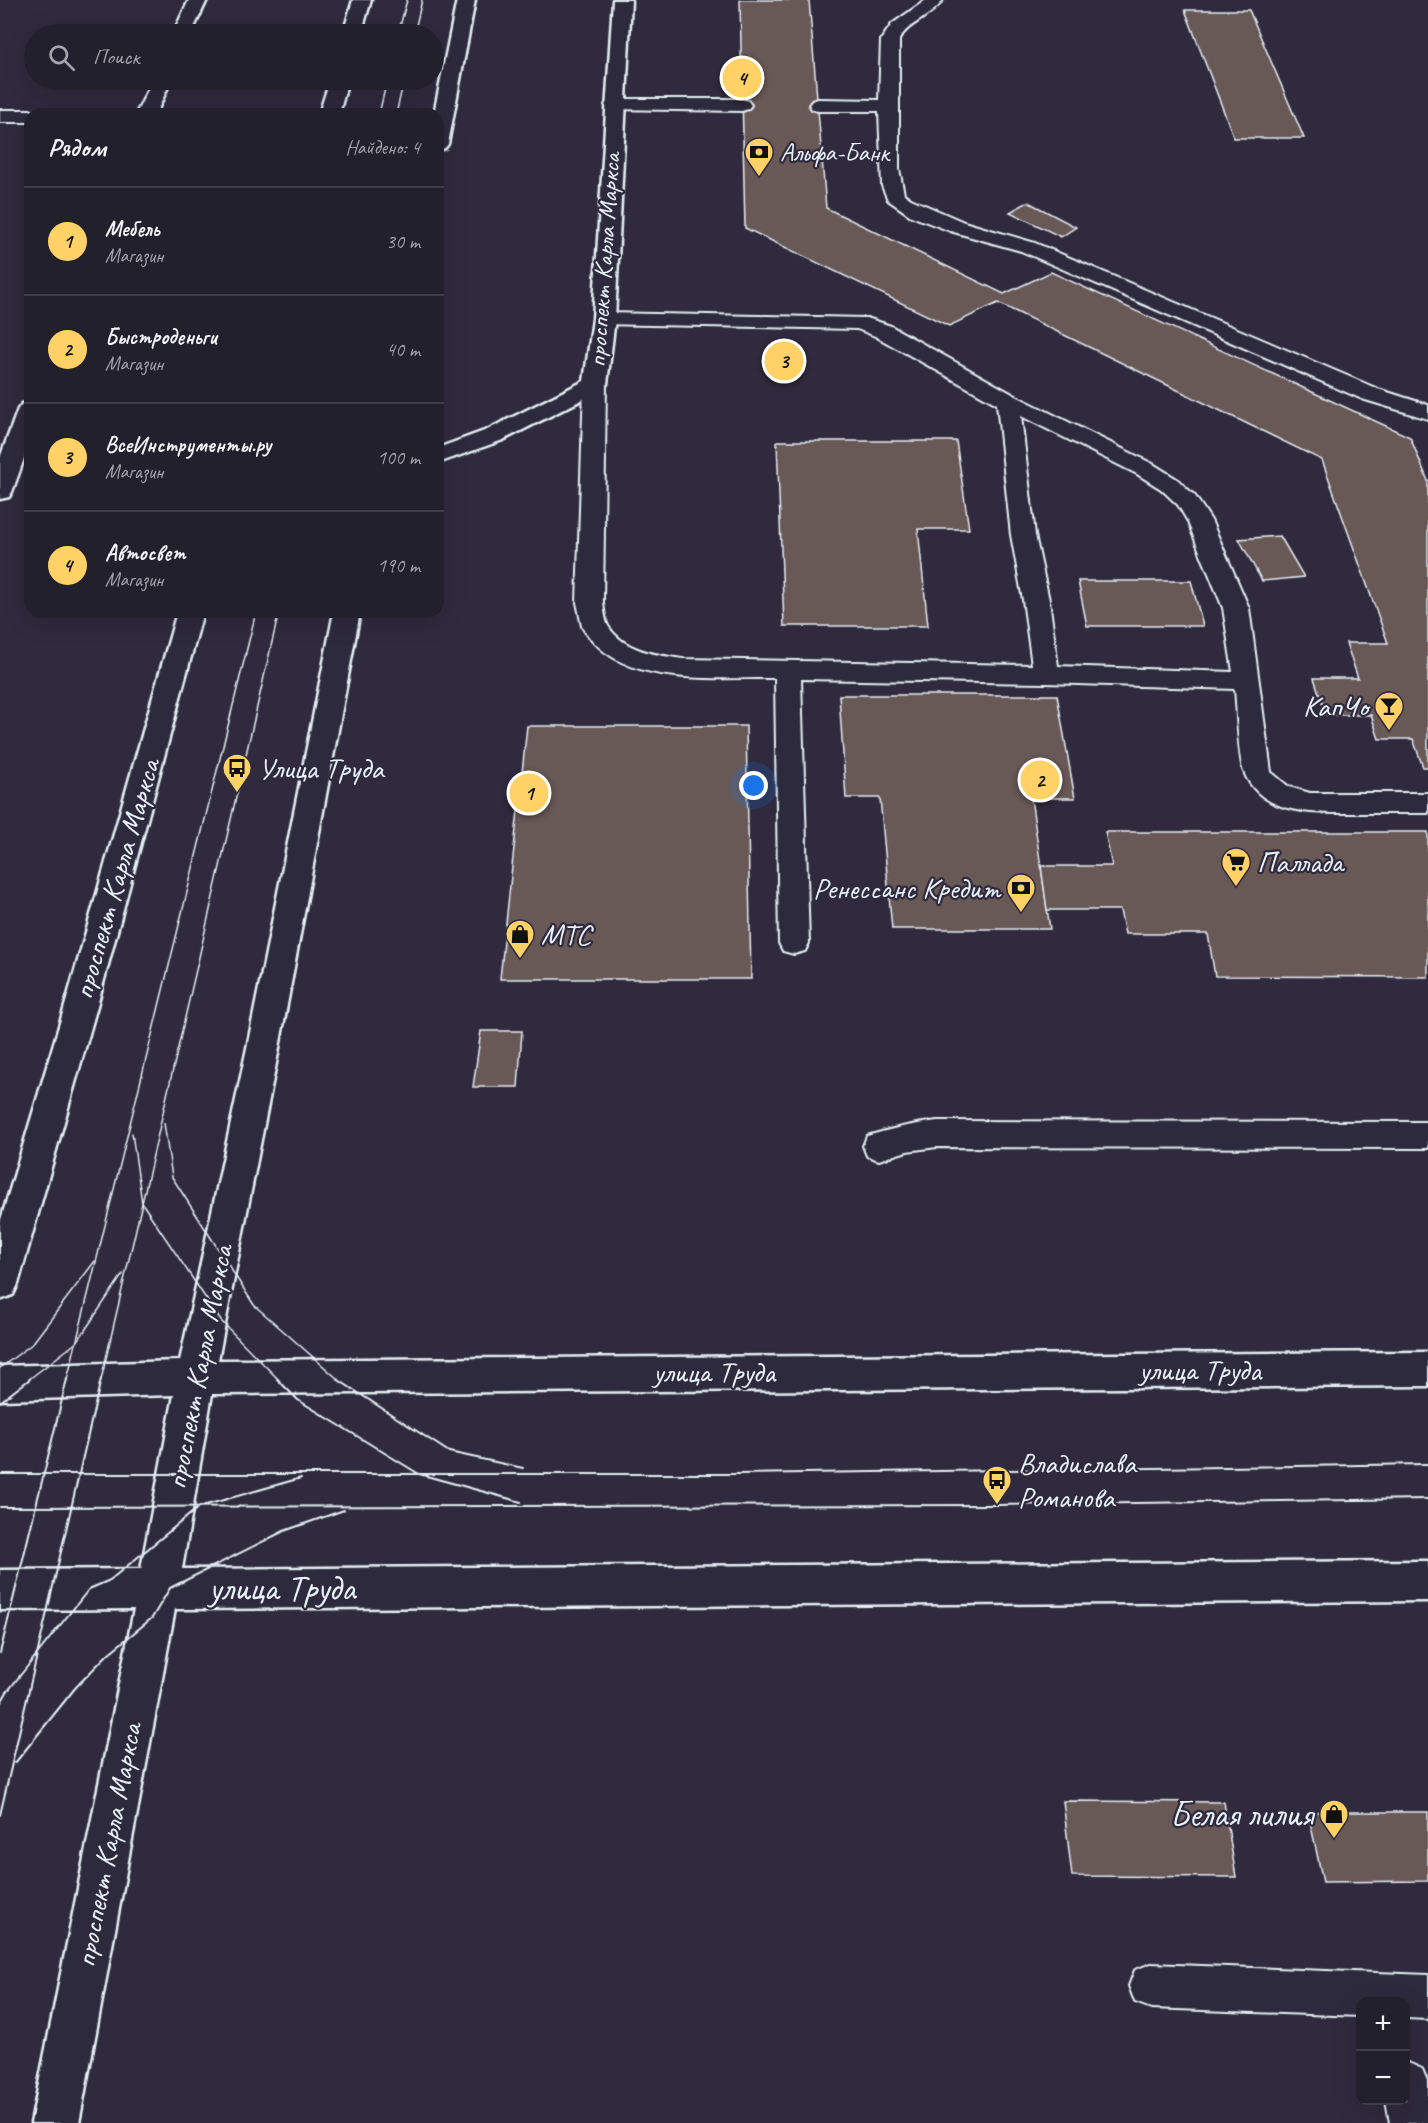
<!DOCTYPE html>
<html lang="ru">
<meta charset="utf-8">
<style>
body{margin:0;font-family:Caveat,sans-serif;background:#2f2d3a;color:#f1f3f6}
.controls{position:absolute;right:18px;bottom:18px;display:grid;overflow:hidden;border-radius:12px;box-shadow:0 6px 24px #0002}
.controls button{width:54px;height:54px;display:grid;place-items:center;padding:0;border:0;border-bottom:2px solid #403e4a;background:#23202e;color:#f1f3f6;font:30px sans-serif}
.you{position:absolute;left:754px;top:786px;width:21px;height:21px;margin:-15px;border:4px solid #fff;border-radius:50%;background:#1a73e8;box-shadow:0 0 0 9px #1a73e833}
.badge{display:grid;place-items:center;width:39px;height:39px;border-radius:50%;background:#ffd166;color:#111;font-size:20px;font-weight:700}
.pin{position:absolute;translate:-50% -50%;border:3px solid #fff;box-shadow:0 2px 6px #0006}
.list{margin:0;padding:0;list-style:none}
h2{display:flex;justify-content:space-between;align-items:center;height:78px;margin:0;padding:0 24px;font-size:26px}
h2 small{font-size:20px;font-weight:400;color:#a3a3aa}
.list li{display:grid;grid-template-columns:39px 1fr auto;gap:18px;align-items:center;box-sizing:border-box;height:108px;padding:0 24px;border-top:2px solid #403e4a}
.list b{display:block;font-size:22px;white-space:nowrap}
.list p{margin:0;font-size:20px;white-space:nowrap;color:#a3a3aa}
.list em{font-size:20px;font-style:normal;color:#a3a3aa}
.icon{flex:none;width:33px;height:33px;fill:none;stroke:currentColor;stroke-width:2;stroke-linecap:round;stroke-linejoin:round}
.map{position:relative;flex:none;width:1428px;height:2123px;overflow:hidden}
.search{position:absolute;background:#23202e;box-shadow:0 6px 24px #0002;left:24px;top:24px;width:420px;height:66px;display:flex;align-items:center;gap:15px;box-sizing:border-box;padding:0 21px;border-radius:33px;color:#a3a3aa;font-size:22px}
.panel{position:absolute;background:#23202e;box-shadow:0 6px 24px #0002;left:24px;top:108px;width:420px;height:510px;border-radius:18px}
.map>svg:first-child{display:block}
.building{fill:#685856;stroke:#e8f1f8;stroke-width:1.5}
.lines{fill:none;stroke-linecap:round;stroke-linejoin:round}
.lane-casing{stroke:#e8f1f8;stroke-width:4}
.street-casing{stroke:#e8f1f8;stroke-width:5}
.secondary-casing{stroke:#e8f1f8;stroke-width:5}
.lane{fill:#2f2a3d;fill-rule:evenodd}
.street{fill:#2f2a3d;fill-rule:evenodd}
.secondary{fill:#2f2a3d;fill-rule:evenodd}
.tram-far1{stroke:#e8f1f8;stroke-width:1.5}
.tram{stroke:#e8f1f8;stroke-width:2}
.labels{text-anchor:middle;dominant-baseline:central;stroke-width:4.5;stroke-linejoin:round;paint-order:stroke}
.far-poi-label{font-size:26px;fill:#e8f1f8;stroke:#2f2a3d;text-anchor:start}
.far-street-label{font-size:26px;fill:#e8f1f8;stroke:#2f2a3d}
.poi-label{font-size:30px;fill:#e8f1f8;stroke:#2f2a3d;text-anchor:start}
.street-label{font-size:30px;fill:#e8f1f8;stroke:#2f2a3d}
.near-street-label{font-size:36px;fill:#e8f1f8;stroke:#2f2a3d}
.near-poi-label{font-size:36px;fill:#e8f1f8;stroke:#2f2a3d;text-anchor:end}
</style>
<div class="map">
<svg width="1428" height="2123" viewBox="0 0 1428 2123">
<rect width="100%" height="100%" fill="#2f2a3d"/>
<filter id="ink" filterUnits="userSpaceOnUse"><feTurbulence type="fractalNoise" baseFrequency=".0167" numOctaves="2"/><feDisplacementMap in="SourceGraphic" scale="12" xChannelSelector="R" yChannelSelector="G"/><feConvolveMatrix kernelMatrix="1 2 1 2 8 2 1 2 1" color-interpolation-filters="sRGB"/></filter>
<g filter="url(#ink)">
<g class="building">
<path d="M 740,0 L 809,0 L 826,208 L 1004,294 L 1051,272 L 1410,437 L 1428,481 L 1428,767 L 1423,767 L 1413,739 L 1379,739 L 1371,715 L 1326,715 L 1314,678 L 1358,678 L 1346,643 L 1388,643 L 1322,460 L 998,303 L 949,326 L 745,228 Z"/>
<path d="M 1185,10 L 1249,10 L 1304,138 L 1234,138 Z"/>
<path d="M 1028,202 L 1076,227 L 1061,237 L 1010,212 Z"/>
<path d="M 777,441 L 956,441 L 969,529 L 918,529 L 928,626 L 784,626 Z"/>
<path d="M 1280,536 L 1304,577 L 1262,581 L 1239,539 Z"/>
<path d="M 1078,581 L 1191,581 L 1203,626 L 1087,626 Z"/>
<path d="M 839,695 L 1057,695 L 1075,798 L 1031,798 L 1050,929 L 892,929 L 880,798 L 846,798 Z"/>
<path d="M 527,726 L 746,726 L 751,979 L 500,979 Z"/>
<path d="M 1105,832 L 1428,832 L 1428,977 L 1215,976 L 1208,934 L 1125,934 L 1120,910 L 1047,910 L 1041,866 L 1112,866 Z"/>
<path d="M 481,1031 L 522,1031 L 518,1087 L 473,1087 Z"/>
<path d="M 1063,1801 L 1224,1802 L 1236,1877 L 1072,1876 Z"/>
<path d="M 1308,1812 L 1428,1812 L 1428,1881 L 1323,1882 Z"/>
</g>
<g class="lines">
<g class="lane-casing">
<g id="lane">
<path d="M 926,0 L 943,0 C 931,18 907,23 899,40 L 899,169 L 904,194 L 911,199 L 964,222 L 1035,243 L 1378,389 L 1428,405 L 1428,419 L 1362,399 L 1021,251 L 950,231 L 911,216 L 888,200 L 882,186 L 879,111 L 818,111 L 812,109 L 809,105 L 812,101 L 818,99 L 879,100 L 881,40 L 892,24 Z"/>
<path d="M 614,99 L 742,99 L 748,101 L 751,105 L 748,109 L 742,111 L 608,109 L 605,105 L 608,101 Z"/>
<path d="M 0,110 L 30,110 L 38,114 L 30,114 L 30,122 L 0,122 Z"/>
<path d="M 604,313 L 867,318 L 891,326 L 1016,396 L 1153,464 L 1177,479 L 1195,496 L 1211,520 L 1249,608 L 1271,772 L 1289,787 L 1310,793 L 1428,793 L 1428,813 C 1405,813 1382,813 1358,813 C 1319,813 1262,817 1244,772 C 1238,757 1237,708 1235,689 L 1046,683 L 801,679 L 809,943 L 805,951 L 794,954 L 783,951 L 779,943 L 775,678 C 719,677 634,687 593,641 C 589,636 584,632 582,626 C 580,619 579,610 577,603 L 584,384 L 587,379 L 595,377 L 603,379 L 606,384 L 603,603 C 604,610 605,620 608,626 C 624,651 656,655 683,659 L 1032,665 L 1023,600 L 1011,535 L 997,404 L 875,336 L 857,329 L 596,324 L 593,319 L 596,314 ZM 1021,416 L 1137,474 L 1161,489 L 1178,505 L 1187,520 L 1223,608 L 1233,672 L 1058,666 L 1049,600 L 1035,535 Z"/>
<path d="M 937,1121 L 1428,1122 L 1428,1148 L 937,1147 L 907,1151 L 879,1160 L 867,1156 L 863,1146 L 867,1136 C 890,1129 913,1124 937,1121 Z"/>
<path d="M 1151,1964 L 1428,1975 L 1428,2019 L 1406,2018 L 1406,2002 L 1360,2002 L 1360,2016 L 1151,2008 L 1135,2002 L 1129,1986 L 1135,1970 Z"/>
<path d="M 1406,2062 L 1422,2069 L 1428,2083 L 1428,2123 L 1390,2123 L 1386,2100 L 1406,2100 Z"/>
</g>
</g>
<g class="street-casing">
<g id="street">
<path d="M 189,0 L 207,0 L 191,34 L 173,34 Z"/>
<path d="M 613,0 L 631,0 L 615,319 L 607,384 L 603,389 L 503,440 L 438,463 L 438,448 L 487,430 L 584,381 L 593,319 Z"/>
<path d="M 153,80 L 171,80 L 156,114 L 136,114 Z"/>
<path d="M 30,402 L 30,442 L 12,492 L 9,497 L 0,499 L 0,458 L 18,409 L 22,404 Z"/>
</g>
</g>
<g class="secondary-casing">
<g id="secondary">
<path d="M 353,0 L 371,0 L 361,34 L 343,34 Z"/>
<path d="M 457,0 L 475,0 L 448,144 L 445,148 L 438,150 L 438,114 L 434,114 Z"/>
<path d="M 330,80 L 348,80 L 339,114 L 319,114 Z"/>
<path d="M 177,612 L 203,612 L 97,1006 L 18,1284 L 13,1295 L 0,1300 L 0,1223 L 65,1006 Z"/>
<path d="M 334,612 L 360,612 L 279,1048 L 218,1360 L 1428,1352 L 1428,1386 L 212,1394 L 182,1569 L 1428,1561 L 1428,1601 L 175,1609 L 79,2123 L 31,2123 L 134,1609 L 0,1610 L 0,1570 L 141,1569 L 174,1395 L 0,1400 L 0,1366 L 180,1361 L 247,1048 Z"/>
</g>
</g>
<use href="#lane" class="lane"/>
<use href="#street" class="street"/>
<use href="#secondary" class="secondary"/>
<g class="tram-far1">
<path d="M 398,34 L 407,0"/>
<path d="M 414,34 L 422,0"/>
<path d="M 379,114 L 387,80"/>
<path d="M 396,114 L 404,80"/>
<path d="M 164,1123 L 172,1177 L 254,1305 L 339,1380"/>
<path d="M 132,1133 L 142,1203 L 221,1321 L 279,1380"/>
<path d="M 0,1368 L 32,1344 L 95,1261"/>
<path d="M 28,1380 L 77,1342 L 123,1274"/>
<path d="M 67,1380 L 256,612"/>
<path d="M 101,1380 L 279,612"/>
</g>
<g class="tram">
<path d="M 277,1379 L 298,1400 L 419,1474 L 521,1502"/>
<path d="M 337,1379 L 449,1452 L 523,1468"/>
<path d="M 0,1402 L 30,1379"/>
<path d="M 0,1474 L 739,1474 L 1428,1464"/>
<path d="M 0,1507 L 997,1505 L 1428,1499"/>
<path d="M 0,1653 L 67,1379"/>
<path d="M 0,1704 L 7,1692 L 89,1589 L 110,1580 L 199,1507 L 301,1478"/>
<path d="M 15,1763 L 76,1687 L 108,1654 L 152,1618 L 170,1588 L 284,1531 L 344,1510"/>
<path d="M 0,1815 L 101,1379"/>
</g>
</g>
</g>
<defs>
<g id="bank-pin" transform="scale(1.5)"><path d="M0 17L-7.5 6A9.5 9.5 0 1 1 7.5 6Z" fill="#ffd166" stroke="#2f2a3d"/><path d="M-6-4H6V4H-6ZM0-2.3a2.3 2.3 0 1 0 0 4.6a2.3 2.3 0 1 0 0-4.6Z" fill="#111"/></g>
<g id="bar-pin" transform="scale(1.5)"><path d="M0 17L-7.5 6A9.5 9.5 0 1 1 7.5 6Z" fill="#ffd166" stroke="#2f2a3d"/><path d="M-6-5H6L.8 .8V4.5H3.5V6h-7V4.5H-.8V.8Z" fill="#111"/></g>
<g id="bus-pin" transform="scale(1.5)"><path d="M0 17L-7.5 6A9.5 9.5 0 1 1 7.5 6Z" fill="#ffd166" stroke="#2f2a3d"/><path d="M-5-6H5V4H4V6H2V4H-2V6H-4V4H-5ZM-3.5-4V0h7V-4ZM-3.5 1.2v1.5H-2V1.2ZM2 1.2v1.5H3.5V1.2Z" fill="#111"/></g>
<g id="supermarket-pin" transform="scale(1.5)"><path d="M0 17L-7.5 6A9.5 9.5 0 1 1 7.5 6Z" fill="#ffd166" stroke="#2f2a3d"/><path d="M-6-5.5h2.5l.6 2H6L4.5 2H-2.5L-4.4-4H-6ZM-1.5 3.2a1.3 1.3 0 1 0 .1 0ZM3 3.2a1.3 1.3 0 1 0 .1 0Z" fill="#111"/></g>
<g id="shop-pin" transform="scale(1.5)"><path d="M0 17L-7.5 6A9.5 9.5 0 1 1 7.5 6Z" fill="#ffd166" stroke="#2f2a3d"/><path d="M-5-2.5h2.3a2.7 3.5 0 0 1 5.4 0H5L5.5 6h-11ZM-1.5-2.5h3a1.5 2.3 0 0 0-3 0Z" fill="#111"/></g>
</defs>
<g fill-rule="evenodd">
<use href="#bank-pin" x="759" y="152"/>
<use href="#bar-pin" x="1389" y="706"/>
<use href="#bus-pin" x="237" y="768"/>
<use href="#supermarket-pin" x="1236" y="862"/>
<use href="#bank-pin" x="1021" y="888"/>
<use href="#shop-pin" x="520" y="934"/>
<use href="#bus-pin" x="997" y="1480"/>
<use href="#shop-pin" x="1334" y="1814"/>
</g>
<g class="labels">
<g class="far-poi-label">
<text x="780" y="152">Альфа-Банк</text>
</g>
<g class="far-street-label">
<text transform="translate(604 260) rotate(-86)">проспект Карла Маркса</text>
</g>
<g class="poi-label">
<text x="1368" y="706" text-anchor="end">КапЧо</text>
<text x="258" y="768">Улица Труда</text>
<text x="1257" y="862">Паллада</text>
<text x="1000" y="888" text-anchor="end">Ренессанс Кредит</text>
<text x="541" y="934">МТС</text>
<text x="1018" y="1463">Владислава<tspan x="1018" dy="34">Романова</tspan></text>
</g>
<g class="street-label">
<text transform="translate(116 879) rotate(-74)">проспект Карла Маркса</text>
<text transform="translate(199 1367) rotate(-79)">проспект Карла Маркса</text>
<text x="1200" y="1370">улица Труда</text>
<text x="714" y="1372">улица Труда</text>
<text transform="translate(108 1845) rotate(-79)">проспект Карла Маркса</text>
</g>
<g class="near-street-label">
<text x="282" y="1588">улица Труда</text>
</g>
<g class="near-poi-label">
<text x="1313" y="1814">Белая лилия</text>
</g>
</g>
</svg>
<div class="controls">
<button>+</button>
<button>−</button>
</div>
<div class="you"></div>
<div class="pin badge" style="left:529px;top:793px">1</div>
<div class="pin badge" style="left:1040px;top:780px">2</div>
<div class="pin badge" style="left:784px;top:361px">3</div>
<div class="pin badge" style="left:742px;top:78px">4</div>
<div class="search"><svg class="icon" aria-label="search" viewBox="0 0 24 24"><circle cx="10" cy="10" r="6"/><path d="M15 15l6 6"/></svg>Поиск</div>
<section class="panel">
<h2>Рядом<small>Найдено: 4</small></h2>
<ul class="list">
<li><span class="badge">1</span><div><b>Мебель</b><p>Магазин</p></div><em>30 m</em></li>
<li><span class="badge">2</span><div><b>Быстроденьги</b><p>Магазин</p></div><em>40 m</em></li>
<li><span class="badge">3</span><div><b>ВсеИнструменты.ру</b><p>Магазин</p></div><em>100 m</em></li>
<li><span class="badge">4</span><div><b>Автосвет</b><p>Магазин</p></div><em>190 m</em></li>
</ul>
</section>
</div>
